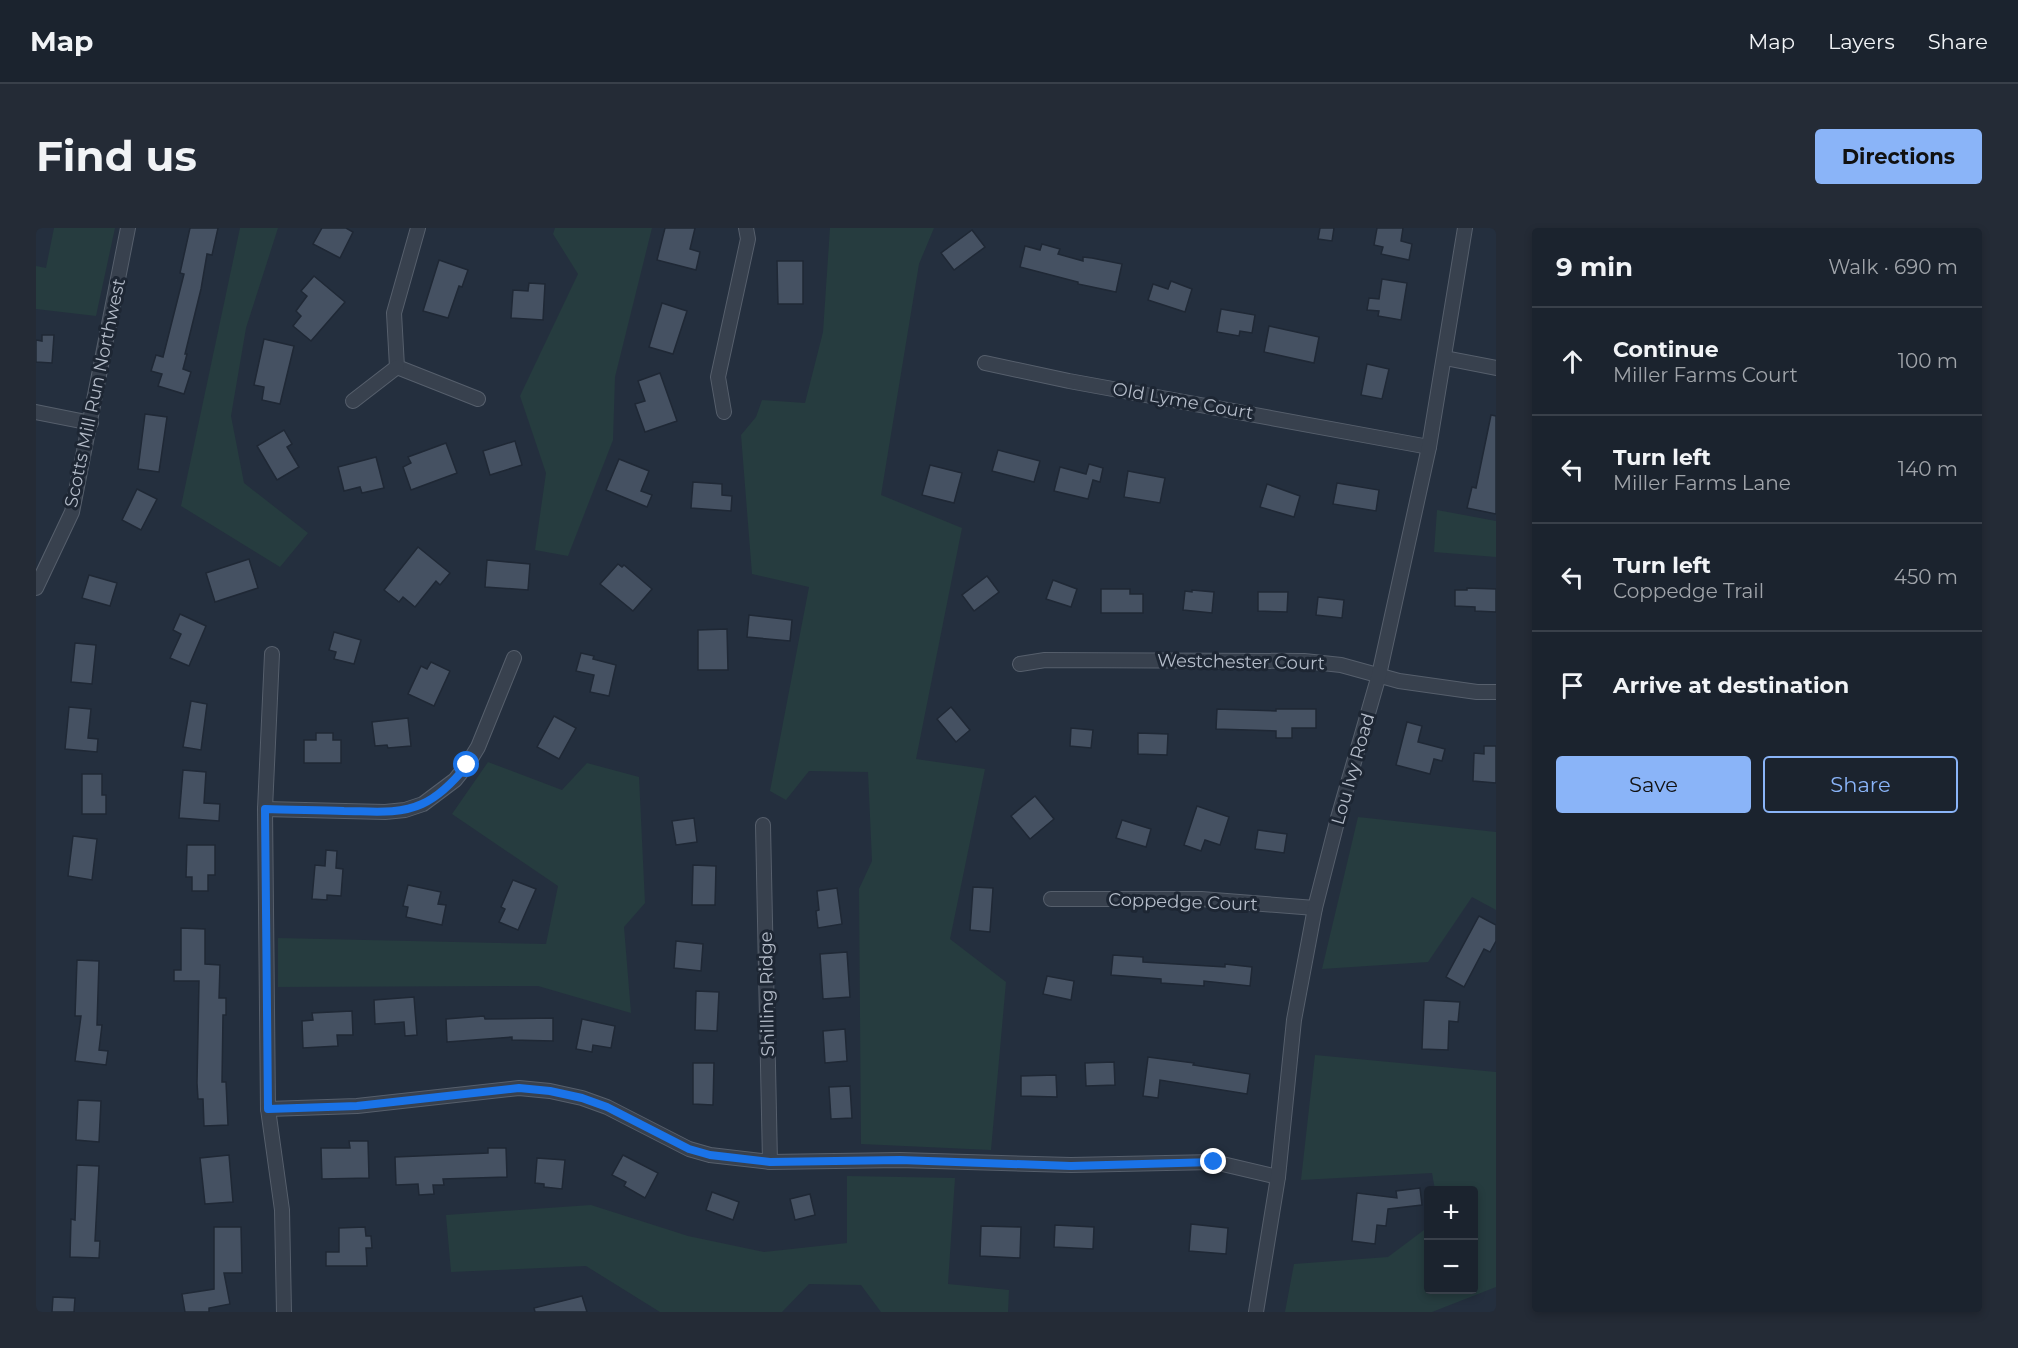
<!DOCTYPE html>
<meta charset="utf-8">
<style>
body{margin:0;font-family:Montserrat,sans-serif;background:#242b36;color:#f1f3f6}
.controls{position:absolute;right:18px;bottom:18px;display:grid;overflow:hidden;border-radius:6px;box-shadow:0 3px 9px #0003}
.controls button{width:54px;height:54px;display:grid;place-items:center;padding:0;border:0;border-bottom:2px solid #39404a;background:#1b232e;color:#f1f3f6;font:30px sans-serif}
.stop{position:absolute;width:18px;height:18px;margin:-14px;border:4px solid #1a73e8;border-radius:50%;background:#fff}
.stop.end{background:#1a73e8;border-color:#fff;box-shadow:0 2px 6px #0008}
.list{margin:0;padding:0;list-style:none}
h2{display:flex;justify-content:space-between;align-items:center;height:78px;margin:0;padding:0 24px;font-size:26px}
h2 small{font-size:20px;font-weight:400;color:#a0a4aa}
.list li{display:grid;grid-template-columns:39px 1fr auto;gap:18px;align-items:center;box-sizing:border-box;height:108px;padding:0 24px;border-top:2px solid #39404a}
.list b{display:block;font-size:22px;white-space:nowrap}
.list p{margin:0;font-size:20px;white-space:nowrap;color:#a0a4aa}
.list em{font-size:20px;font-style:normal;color:#a0a4aa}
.actions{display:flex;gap:12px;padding:18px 24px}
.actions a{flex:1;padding:14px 0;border:2px solid #8ab4f8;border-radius:6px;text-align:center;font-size:21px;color:#8ab4f8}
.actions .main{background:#8ab4f8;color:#111}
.icon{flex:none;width:33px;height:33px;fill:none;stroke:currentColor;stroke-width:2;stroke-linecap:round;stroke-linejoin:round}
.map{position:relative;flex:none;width:1460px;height:1084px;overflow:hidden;border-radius:6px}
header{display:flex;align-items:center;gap:36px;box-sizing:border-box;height:84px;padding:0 30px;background:#1b232e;border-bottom:2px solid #39404a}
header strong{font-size:28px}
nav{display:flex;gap:33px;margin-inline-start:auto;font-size:21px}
.intro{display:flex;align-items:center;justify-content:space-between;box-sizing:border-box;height:144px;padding:0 36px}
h1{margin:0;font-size:42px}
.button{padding:15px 27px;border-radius:6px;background:#8ab4f8;color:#111;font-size:21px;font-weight:700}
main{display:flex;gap:36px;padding:0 36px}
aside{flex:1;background:#1b232e;border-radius:6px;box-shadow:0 3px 9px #0003}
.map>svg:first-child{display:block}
.green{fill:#263c3f}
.building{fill:#455162;stroke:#1f2835;stroke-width:1.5}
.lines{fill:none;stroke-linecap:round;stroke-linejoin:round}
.minor-casing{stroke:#565f6c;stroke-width:16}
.minor{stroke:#38414e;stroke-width:14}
.route{stroke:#1a73e8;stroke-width:8}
.labels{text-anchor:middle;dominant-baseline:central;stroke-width:6;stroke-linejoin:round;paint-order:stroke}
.street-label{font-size:18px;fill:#b4bcc9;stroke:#1d2633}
</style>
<header>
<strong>Map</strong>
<nav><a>Map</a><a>Layers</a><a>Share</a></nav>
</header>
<div class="intro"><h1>Find us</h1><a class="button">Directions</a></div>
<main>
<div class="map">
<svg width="1460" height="1084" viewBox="0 0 1460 1084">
<rect width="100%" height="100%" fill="#242f3e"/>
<g class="green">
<path d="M 18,0 L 79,0 L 60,88 L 0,81 L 0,38 L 10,40 Z"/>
<path d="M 204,0 L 242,0 L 210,100 L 195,188 L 208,255 L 272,305 L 244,339 L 145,278 Z"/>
<path d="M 519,0 L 616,0 L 579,149 L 577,212 L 532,328 L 499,322 L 510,245 L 484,168 L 542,46 L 517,6 Z"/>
<path d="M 794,0 L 898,0 L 883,36 L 845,267 L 926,300 L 880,531 L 949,541 L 914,711 L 970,754 L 955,922 L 825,916 L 823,661 L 836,633 L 832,544 L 773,543 L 750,572 L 734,563 L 773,359 L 716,346 L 705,207 L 720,189 L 726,172 L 769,175 L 787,104 Z"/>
<path d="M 1401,282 L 1460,293 L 1460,329 L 1398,324 Z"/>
<path d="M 452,534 L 526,562 L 551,535 L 603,549 L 609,675 L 588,699 L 595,785 L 502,758 L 242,759 L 242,710 L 510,716 L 522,658 L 416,586 Z"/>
<path d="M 1322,589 L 1460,604 L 1460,682 L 1436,669 L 1392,734 L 1286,741 Z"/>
<path d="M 1279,827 L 1460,844 L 1460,1059 L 1396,1084 L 1249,1084 L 1258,1036 L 1352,1029 L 1392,999 L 1392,1062 L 1438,1062 L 1438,962 L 1399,962 L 1396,945 L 1265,952 Z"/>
<path d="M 811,948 L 919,950 L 912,1056 L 973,1062 L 972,1084 L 845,1084 L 825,1057 L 773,1056 L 746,1084 L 624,1084 L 550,1038 L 415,1044 L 410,987 L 555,977 L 652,1008 L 728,1024 L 811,1015 Z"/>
</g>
<g class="building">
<path d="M 154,0 L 182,0 L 176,27 L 171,26 L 165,61 L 149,126 L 151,126 L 147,141 L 155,144 L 148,166 L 122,158 L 126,146 L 115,143 L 120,127 L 127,129 L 148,46 L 144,45 Z"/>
<path d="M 286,0 L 310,0 L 317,4 L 304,30 L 277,16 Z"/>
<path d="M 629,0 L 659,0 L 654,21 L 664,24 L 660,42 L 621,32 Z"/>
<path d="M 1284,0 L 1298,0 L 1296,13 L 1282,11 Z"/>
<path d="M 1341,0 L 1367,0 L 1365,13 L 1376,16 L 1373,32 L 1345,26 L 1347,19 L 1338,17 Z"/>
<path d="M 936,2 L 949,19 L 918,42 L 905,25 Z"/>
<path d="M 1006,16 L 1024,21 L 1022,26 L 1047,33 L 1047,29 L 1056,30 L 1086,36 L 1080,64 L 1042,56 L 1042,54 L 984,39 L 989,18 L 1004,22 Z"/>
<path d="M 403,32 L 432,42 L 426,59 L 423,58 L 412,90 L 387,83 Z"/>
<path d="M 741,33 L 767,33 L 767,76 L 742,76 Z"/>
<path d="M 278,48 L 309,74 L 275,113 L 257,98 L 265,88 L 260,83 L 271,68 L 265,63 Z"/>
<path d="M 1346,51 L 1371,55 L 1365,92 L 1342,88 L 1343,83 L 1331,82 L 1333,70 L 1343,71 Z"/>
<path d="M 1135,53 L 1156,61 L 1149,84 L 1112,72 L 1117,56 L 1132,61 Z"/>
<path d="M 493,55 L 509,56 L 507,92 L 475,90 L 477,62 L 492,63 Z"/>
<path d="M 626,75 L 651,83 L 637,126 L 613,119 Z"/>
<path d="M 1185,81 L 1219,87 L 1216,105 L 1204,103 L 1203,108 L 1181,104 Z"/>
<path d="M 1233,98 L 1283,109 L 1278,135 L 1228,124 Z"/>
<path d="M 6,107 L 18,107 L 16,135 L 0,134 L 0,112 L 6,113 Z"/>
<path d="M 228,111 L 258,118 L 244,176 L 226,172 L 228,159 L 218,157 Z"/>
<path d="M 1331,136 L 1353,141 L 1346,171 L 1325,167 Z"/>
<path d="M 624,145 L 641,193 L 609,204 L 599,176 L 609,173 L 602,153 Z"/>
<path d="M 109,186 L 131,189 L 123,244 L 102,241 Z"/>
<path d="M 1455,187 L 1460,188 L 1460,286 L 1431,280 L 1436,259 L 1440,260 Z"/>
<path d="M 248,202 L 256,216 L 251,219 L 263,239 L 241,252 L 221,218 Z"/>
<path d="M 479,213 L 486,237 L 454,247 L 447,223 Z"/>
<path d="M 410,215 L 421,245 L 375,262 L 367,239 L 375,235 L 372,229 Z"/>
<path d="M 962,222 L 1004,233 L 998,254 L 956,243 Z"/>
<path d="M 340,229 L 348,260 L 326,265 L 324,259 L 308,263 L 302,239 Z"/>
<path d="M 583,231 L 613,243 L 605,263 L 616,267 L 611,279 L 570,262 Z"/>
<path d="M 1053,236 L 1067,240 L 1064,254 L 1057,252 L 1052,271 L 1018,263 L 1024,239 L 1050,246 Z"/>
<path d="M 894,237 L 926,245 L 918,275 L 886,267 Z"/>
<path d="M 1092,243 L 1129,250 L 1124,275 L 1088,269 Z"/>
<path d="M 657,254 L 686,256 L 686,267 L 696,268 L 695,283 L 655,280 Z"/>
<path d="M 1301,255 L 1343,262 L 1340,283 L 1297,276 Z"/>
<path d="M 1231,256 L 1264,268 L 1258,289 L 1224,279 Z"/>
<path d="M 101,261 L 121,271 L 105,302 L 86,292 Z"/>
<path d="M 382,319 L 414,345 L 404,357 L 400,353 L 379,379 L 367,369 L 363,374 L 348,362 Z"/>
<path d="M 213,331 L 222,360 L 179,374 L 170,345 Z"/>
<path d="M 451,332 L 494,336 L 492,362 L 449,359 Z"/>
<path d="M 582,336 L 586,339 L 588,337 L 616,361 L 597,383 L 564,356 Z"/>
<path d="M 53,347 L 81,355 L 74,378 L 46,370 Z"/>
<path d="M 951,348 L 963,364 L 938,383 L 926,367 Z"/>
<path d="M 1017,352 L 1041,361 L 1035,379 L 1010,371 Z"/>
<path d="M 1431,360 L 1460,361 L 1460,384 L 1439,383 L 1439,379 L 1419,378 L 1419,362 L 1431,362 Z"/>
<path d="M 1065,361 L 1094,361 L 1094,366 L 1107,366 L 1107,385 L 1065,385 Z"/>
<path d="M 1156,362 L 1178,364 L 1176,385 L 1147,382 L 1149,363 L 1156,364 Z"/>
<path d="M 1222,364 L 1252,364 L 1251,384 L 1222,383 Z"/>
<path d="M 1282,369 L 1308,372 L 1306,390 L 1280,387 Z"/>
<path d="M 144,386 L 170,398 L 153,438 L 134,430 L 145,406 L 137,402 Z"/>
<path d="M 713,387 L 756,392 L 754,413 L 711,409 Z"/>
<path d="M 691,401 L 692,442 L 662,442 L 662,402 Z"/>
<path d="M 298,404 L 325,412 L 318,436 L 298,431 L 300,424 L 293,422 Z"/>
<path d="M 39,415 L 60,417 L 56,456 L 35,454 Z"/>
<path d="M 545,425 L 558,428 L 557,431 L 580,437 L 573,468 L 554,464 L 558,447 L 540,443 Z"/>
<path d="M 395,434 L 414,443 L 398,478 L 372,466 L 385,438 L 391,441 Z"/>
<path d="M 155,473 L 171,476 L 165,522 L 147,519 Z"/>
<path d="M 33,479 L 55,481 L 52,510 L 62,511 L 61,524 L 29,521 Z"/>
<path d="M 915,479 L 934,502 L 920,514 L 901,491 Z"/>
<path d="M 1181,481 L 1240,483 L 1240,481 L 1280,481 L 1280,500 L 1256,500 L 1256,510 L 1240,510 L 1240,503 L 1180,501 Z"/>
<path d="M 518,488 L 540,500 L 523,531 L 501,519 Z"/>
<path d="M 372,490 L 375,518 L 352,520 L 351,517 L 339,518 L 336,494 Z"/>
<path d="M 1371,494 L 1386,498 L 1382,514 L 1409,521 L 1406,533 L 1398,531 L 1394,546 L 1360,537 Z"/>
<path d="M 1035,500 L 1057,502 L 1055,520 L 1034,518 Z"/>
<path d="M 280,505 L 297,505 L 297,512 L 305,512 L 305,535 L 268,535 L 268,512 L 280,512 Z"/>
<path d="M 1102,505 L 1132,506 L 1131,527 L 1102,526 Z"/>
<path d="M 1448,518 L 1460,518 L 1460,555 L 1437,553 L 1438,525 L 1448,526 Z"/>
<path d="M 147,542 L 170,544 L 168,575 L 184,576 L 183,593 L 143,590 Z"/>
<path d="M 46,546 L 66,546 L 66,567 L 70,567 L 70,586 L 46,586 Z"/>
<path d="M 999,568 L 1018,591 L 994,611 L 975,588 Z"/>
<path d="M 1161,578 L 1193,589 L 1184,617 L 1169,612 L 1165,623 L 1148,617 Z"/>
<path d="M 658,590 L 661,614 L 640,617 L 636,593 Z"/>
<path d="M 1086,592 L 1115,601 L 1110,619 L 1080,610 Z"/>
<path d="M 1222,602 L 1251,606 L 1248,625 L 1219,621 Z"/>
<path d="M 37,608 L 61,611 L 56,652 L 32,648 Z"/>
<path d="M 151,617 L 179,617 L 179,647 L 172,647 L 172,663 L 156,663 L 156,649 L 150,649 Z"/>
<path d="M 290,622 L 301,623 L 300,640 L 307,641 L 305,668 L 291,667 L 291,672 L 276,671 L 279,637 L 289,638 Z"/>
<path d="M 657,637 L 680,638 L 679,677 L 656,677 Z"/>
<path d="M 477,652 L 500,661 L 482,702 L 463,694 L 469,681 L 465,679 Z"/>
<path d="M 372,657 L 405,664 L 402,676 L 410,677 L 406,697 L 370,689 L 372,679 L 367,678 Z"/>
<path d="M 937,659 L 957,660 L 954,704 L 934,702 Z"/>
<path d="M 801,660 L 806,696 L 782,700 L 780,683 L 783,682 L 781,663 Z"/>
<path d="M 1443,688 L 1460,697 L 1460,713 L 1454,724 L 1448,721 L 1428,759 L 1410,749 Z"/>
<path d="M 145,700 L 169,701 L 169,736 L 184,737 L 183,770 L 190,770 L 190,787 L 187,787 L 186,854 L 190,854 L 192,897 L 168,898 L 167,871 L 162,871 L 161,855 L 163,753 L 138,753 L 138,742 L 145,742 Z"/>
<path d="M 640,713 L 667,716 L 665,743 L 638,740 Z"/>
<path d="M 811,724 L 814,769 L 787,771 L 784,726 Z"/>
<path d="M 1077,727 L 1107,729 L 1107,734 L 1189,739 L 1189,736 L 1216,739 L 1214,758 L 1168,753 L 1168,758 L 1125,755 L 1125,751 L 1075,747 Z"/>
<path d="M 41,732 L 63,733 L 61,797 L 66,797 L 63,822 L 72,823 L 70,837 L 39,833 L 45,788 L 39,788 Z"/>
<path d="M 1011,748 L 1038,753 L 1035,772 L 1007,766 Z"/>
<path d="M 660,763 L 683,764 L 681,803 L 659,802 Z"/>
<path d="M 378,769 L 381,807 L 369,808 L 368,794 L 339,796 L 338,772 Z"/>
<path d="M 1388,772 L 1424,774 L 1422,794 L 1413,793 L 1412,822 L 1386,821 Z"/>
<path d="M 316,783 L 317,807 L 301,807 L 302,818 L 267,820 L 266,793 L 277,792 L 276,785 Z"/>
<path d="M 448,788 L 449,791 L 517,790 L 517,813 L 476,812 L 476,809 L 411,814 L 410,791 Z"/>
<path d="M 546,791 L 579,798 L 575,820 L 557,817 L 556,824 L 540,821 Z"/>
<path d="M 809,801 L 811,833 L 789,835 L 787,803 Z"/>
<path d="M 1112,829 L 1158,835 L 1157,837 L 1214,846 L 1211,866 L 1124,852 L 1122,870 L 1107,868 Z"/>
<path d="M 1078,834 L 1079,857 L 1050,858 L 1049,835 Z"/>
<path d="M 657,835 L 678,835 L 677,877 L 657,876 Z"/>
<path d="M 1020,847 L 1021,869 L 985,868 L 985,848 Z"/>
<path d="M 814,858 L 816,890 L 795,891 L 793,859 Z"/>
<path d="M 42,872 L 65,873 L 63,914 L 40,912 Z"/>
<path d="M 313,913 L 332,913 L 333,950 L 286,951 L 285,920 L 314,920 Z"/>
<path d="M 452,920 L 470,920 L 471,949 L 407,951 L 408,957 L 397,957 L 398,966 L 383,967 L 382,956 L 360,957 L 359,929 L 452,925 Z"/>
<path d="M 193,927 L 197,974 L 169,976 L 164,930 Z"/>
<path d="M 587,927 L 622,945 L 609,970 L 588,958 L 590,954 L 576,947 Z"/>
<path d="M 501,930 L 529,932 L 526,961 L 508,959 L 508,956 L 499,955 Z"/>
<path d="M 41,937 L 63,938 L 59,1013 L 64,1013 L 63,1030 L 34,1029 L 35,991 L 39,992 Z"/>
<path d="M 1384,960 L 1386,977 L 1352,981 L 1350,998 L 1341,997 L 1339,1016 L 1316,1013 L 1321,965 L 1361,970 L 1360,963 Z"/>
<path d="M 676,964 L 703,974 L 697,992 L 670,982 Z"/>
<path d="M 774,966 L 779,987 L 759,992 L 754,971 Z"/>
<path d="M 1155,996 L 1192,1000 L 1190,1026 L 1153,1023 Z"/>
<path d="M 1019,997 L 1058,999 L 1057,1021 L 1018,1019 Z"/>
<path d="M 945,998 L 985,999 L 984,1030 L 944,1028 Z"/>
<path d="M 178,999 L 205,999 L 206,1045 L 188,1045 L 194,1076 L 173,1080 L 173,1084 L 149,1084 L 146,1066 L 178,1061 Z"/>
<path d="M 329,999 L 330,1008 L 335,1008 L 336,1020 L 330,1020 L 331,1038 L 290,1038 L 290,1024 L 303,1024 L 303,1000 Z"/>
<path d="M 546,1068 L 551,1084 L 499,1084 L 498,1080 Z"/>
<path d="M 17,1069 L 39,1070 L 38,1084 L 16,1084 Z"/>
</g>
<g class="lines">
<g class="minor-casing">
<g id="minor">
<path d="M 382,0 L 358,85 L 361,139 L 442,171"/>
<path d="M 1409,130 L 1460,140"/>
<path d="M 949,135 L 1033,153 L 1393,219"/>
<path d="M 317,173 L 361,139"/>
<path d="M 0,184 L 55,195"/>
<path d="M 688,184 L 682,149 L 712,11 L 710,0"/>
<path d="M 0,360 L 36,284 L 92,0"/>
<path d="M 236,426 L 229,581 L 232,881 L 246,982 L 248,1084"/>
<path d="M 984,436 L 1009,432 L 1268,433 L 1305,437 L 1363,453 L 1441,464 L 1460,464"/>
<path d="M 229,581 L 349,584 L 369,582 L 387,576 L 419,552 L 431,537 L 442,519 L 478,430"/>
<path d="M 727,597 L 734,934"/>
<path d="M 1015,671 L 1165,671 L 1279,680"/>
<path d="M 232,881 L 321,878 L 483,860 L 514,863 L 546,870 L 571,879 L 653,921 L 674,927 L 734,934 L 864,932 L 1035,937 L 1178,934 L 1242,949"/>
<path d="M 1220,1084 L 1242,949 L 1258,792 L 1279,680 L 1302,590 L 1343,447 L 1393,219 L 1429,0"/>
</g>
</g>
<use href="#minor" class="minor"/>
</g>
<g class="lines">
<path class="route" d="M 431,537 C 419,552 404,568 386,576 C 362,587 334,583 308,583 C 282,582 255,582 229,581 L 232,881 L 321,878 L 483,860 L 514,863 L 546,870 L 571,879 L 653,921 L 674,927 L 734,934 L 864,932 L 1035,938 L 1178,934"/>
</g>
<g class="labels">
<g class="street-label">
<text transform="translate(59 165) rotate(-78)">Scotts Mill Run Northwest</text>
<text transform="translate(1147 173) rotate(10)">Old Lyme Court</text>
<text transform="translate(1205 434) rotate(1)">Westchester Court</text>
<text transform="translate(1317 541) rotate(-74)">Lou Ivy Road</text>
<text transform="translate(1147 674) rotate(2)">Coppedge Court</text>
<text transform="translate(731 766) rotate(-91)">Shilling Ridge</text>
</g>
</g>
</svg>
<div class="controls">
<button>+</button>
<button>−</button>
</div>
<div class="stop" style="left:431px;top:537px"></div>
<div class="stop end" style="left:1178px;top:934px"></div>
</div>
<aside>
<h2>9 min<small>Walk · 690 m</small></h2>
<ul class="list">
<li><svg class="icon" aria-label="ahead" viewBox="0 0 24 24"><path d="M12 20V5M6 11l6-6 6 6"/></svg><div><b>Continue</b><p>Miller Farms Court</p></div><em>100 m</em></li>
<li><svg class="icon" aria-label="left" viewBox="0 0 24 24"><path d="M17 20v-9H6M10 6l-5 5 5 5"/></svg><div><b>Turn left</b><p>Miller Farms Lane</p></div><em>140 m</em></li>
<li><svg class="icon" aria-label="left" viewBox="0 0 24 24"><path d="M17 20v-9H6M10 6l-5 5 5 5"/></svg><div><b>Turn left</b><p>Coppedge Trail</p></div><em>450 m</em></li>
<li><svg class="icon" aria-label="arrive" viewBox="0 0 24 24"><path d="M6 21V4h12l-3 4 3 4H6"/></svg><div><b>Arrive at destination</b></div></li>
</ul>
<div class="actions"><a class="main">Save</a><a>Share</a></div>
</aside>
</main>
